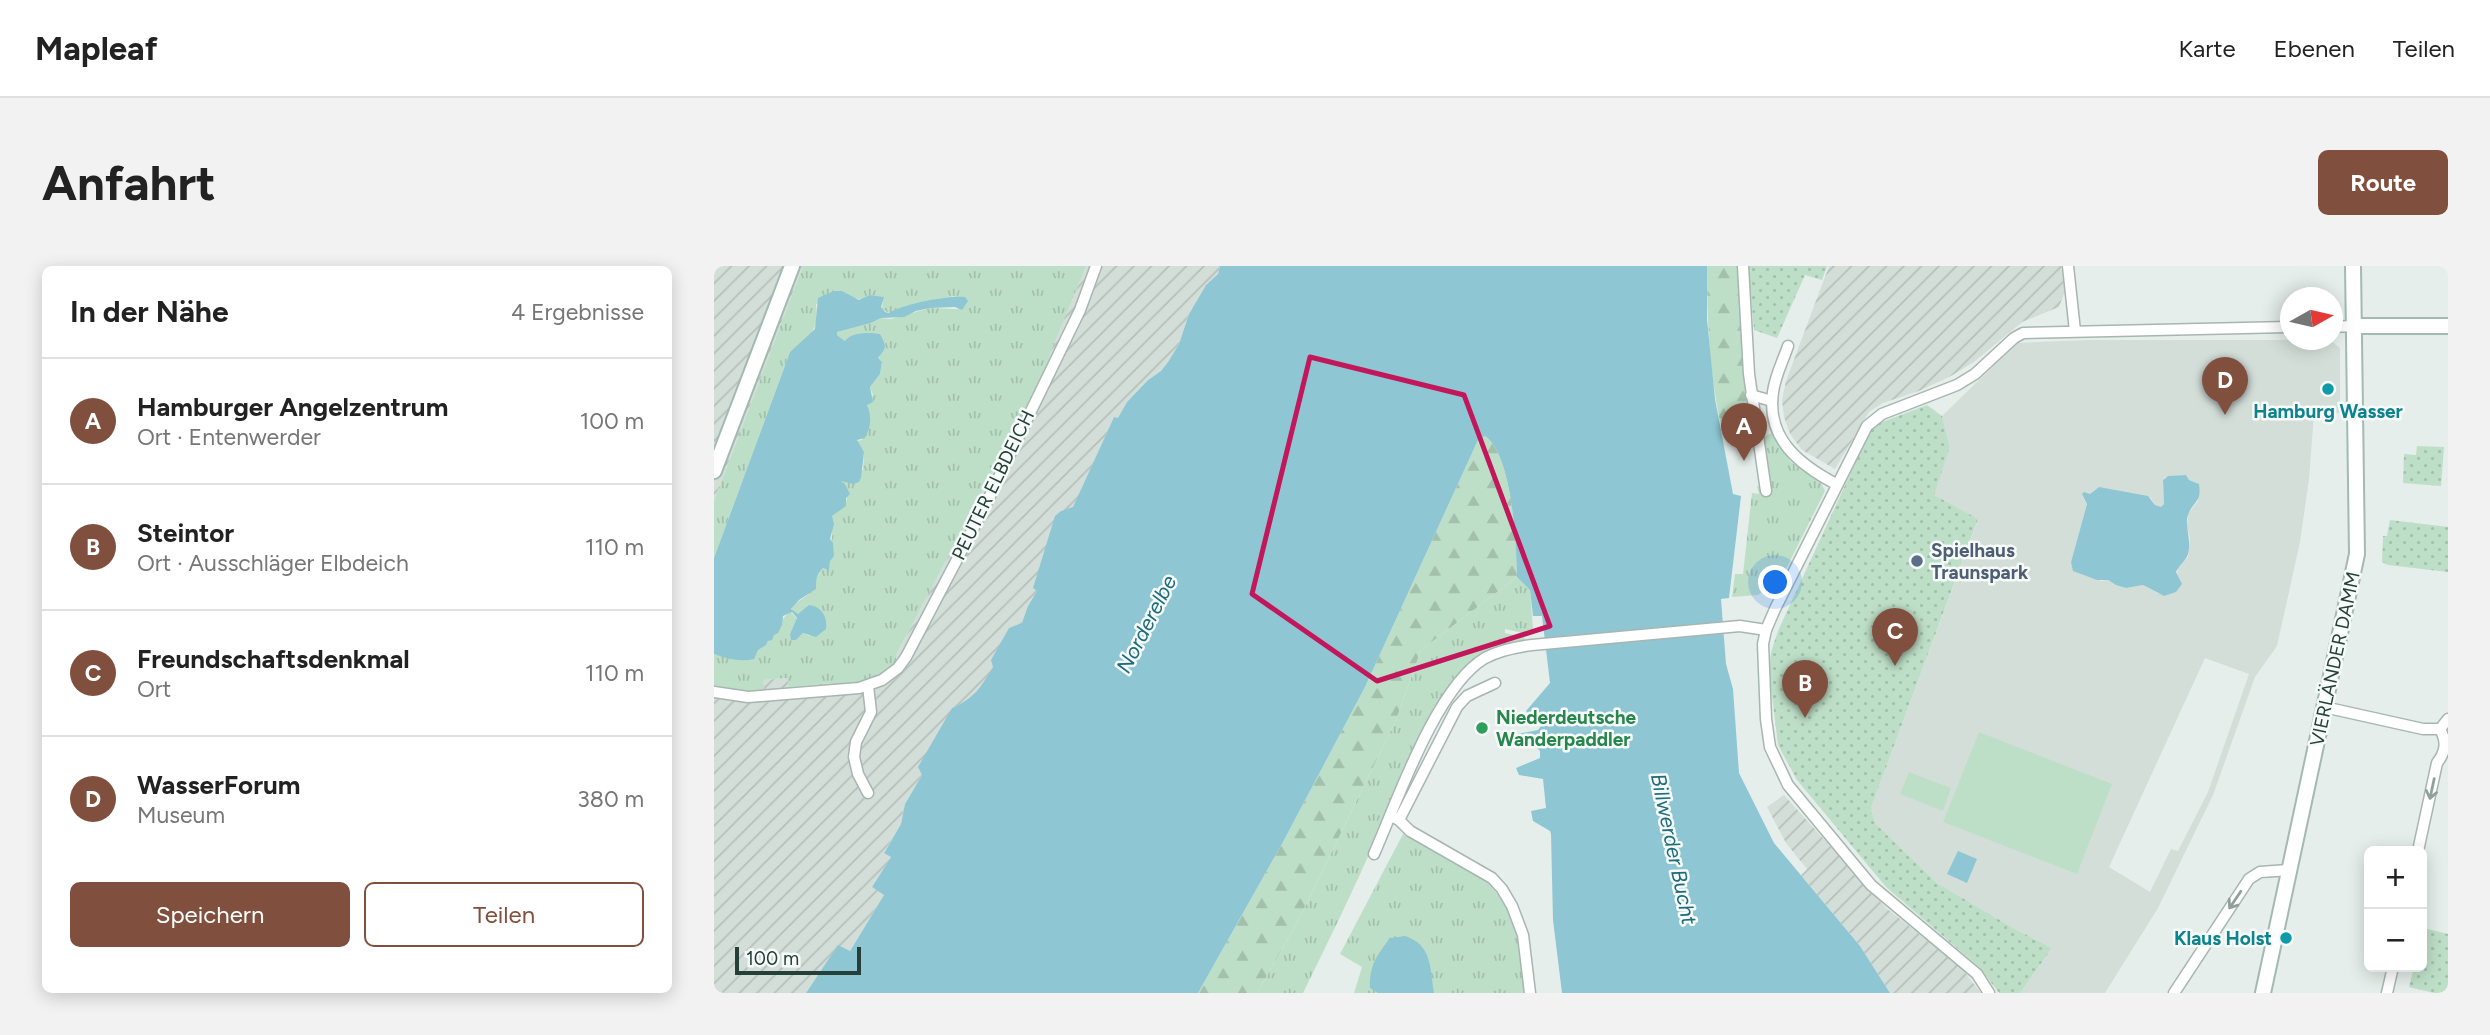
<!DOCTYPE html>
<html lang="de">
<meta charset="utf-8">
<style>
body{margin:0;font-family:Figtree,sans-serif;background:#f2f2f2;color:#222}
.controls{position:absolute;right:21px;bottom:21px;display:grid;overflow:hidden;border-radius:10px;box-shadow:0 4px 18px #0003}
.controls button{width:63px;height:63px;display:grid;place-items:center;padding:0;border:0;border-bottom:2px solid #e0e0e0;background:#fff;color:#222;font:35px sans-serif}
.compass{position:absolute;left:1566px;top:21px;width:63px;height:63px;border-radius:50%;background:#fff;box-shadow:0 4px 18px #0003;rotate:82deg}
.scale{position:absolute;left:21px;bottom:18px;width:126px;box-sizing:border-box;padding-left:7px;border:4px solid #244039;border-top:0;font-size:19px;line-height:24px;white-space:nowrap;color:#244039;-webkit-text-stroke:5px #f6faf8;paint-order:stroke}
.you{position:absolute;left:1062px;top:317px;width:24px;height:24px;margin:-18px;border:5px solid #fff;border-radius:50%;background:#1a73e8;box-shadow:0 0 0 10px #1a73e833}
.badge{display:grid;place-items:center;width:46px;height:46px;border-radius:50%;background:#804f3d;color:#fff;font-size:23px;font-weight:700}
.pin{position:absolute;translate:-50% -58px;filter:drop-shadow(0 2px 4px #0008)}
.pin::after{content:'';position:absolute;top:37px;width:24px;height:21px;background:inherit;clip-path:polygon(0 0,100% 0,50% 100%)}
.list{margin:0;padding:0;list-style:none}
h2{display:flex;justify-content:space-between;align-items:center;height:91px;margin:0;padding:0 28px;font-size:30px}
h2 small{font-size:23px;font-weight:400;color:#767676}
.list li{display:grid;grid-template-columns:46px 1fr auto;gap:21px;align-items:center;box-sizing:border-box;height:126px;padding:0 28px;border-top:2px solid #e0e0e0}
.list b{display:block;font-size:26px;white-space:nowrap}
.list p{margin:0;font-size:23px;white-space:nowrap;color:#767676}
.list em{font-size:23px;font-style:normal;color:#767676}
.actions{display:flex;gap:14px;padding:21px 28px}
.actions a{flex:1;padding:16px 0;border:2px solid #804f3d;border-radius:10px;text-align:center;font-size:24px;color:#804f3d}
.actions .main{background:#804f3d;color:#fff}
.map{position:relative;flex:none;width:1734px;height:727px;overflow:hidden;border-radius:10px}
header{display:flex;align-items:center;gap:42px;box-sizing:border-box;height:98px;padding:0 35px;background:#fff;border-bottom:2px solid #e0e0e0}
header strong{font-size:33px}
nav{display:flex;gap:38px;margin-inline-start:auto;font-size:24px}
.intro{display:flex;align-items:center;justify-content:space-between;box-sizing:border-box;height:168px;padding:0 42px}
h1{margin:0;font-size:49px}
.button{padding:18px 32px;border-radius:10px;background:#804f3d;color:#fff;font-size:24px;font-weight:700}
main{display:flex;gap:42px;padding:0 42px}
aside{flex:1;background:#fff;border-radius:10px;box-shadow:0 4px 18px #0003}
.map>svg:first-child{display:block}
.built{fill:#d3ded9;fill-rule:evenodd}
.industrial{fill:url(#industrial-furrows)}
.grass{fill:url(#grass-tufts)}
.forest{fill:url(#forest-firs)}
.park{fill:url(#park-dots)}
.pitch{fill:#bedfc7}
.water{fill:#8ec7d3}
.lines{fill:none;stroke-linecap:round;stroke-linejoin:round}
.street-casing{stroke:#a7b6b1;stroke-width:13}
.secondary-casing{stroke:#a3bab2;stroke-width:18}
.street{stroke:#fff;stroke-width:10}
.secondary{stroke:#fff;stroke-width:14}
.oneway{stroke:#92a09c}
.marked{fill:none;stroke:#c2185b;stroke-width:5;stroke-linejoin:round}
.culture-dot{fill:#0f9aa8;stroke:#f6faf8;stroke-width:2.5}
.service-dot{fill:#5c6f8a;stroke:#f6faf8;stroke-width:2.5}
.leisure-dot{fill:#2e9e5b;stroke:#f6faf8;stroke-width:2.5}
.labels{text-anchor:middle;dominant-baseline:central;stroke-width:5;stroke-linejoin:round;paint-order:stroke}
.culture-label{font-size:19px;font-weight:bold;fill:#0d838f;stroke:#f6faf8}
.street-label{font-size:19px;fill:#244039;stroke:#f6faf8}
.service-label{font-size:19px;font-weight:bold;fill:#4e5e75;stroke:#f6faf8;text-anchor:start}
.leisure-label{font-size:19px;font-weight:bold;fill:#27864d;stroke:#f6faf8;text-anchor:start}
.water-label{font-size:21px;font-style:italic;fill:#1d6c7d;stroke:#f6faf8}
</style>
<header>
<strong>Mapleaf</strong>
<nav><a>Karte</a><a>Ebenen</a><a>Teilen</a></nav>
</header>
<div class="intro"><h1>Anfahrt</h1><a class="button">Route</a></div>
<main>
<aside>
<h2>In der Nähe<small>4 Ergebnisse</small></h2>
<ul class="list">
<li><span class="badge">A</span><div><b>Hamburger Angelzentrum</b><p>Ort · Entenwerder</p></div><em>100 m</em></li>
<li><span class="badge">B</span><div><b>Steintor</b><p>Ort · Ausschläger Elbdeich</p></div><em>110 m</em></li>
<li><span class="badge">C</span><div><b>Freundschaftsdenkmal</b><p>Ort</p></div><em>110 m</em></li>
<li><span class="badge">D</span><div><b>WasserForum</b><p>Museum</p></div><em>380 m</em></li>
</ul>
<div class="actions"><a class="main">Speichern</a><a>Teilen</a></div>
</aside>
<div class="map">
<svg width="1734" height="727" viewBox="0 0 1734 727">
<defs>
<pattern id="industrial-furrows" width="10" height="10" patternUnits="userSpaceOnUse" patternTransform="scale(1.75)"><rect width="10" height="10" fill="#d3ded9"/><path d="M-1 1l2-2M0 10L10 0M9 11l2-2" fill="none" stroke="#b5c0bb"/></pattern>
<pattern id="grass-tufts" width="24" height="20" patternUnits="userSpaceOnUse" patternTransform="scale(1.75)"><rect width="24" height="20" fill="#bedfc7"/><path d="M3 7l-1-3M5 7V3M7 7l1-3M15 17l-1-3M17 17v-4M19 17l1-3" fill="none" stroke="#a3c0ac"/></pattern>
<pattern id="forest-firs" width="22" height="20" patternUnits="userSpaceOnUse" patternTransform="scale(1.75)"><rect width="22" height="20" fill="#bedfc7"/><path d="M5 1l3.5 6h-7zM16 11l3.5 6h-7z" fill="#a3c0ac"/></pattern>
<pattern id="park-dots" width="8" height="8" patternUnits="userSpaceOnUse" patternTransform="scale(1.75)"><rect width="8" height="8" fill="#bedfc7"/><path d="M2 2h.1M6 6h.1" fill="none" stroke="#a3c0ac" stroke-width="1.8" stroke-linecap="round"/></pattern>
</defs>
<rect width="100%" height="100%" fill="#e5eeea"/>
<path class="built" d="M 1373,74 L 1616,74 L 1626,82 L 1626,147 L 1600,148 L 1595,213 L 1586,276 L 1563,380 L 1541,411 L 1499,529 L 1444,642 L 1391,727 L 1306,727 L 1338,682 L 1301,663 L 1223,617 L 1161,557 L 1157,542 L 1264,254 L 1219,229 L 1236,181 L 1228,150 L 1303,77 ZM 1471,209 L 1475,214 L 1483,217 L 1484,235 L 1474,248 L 1473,260 L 1476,272 L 1474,291 L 1464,302 L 1463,310 L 1445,328 L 1429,319 L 1412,322 L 1393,314 L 1387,315 L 1360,305 L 1357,296 L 1373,238 L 1369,231 L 1372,228 L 1376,228 L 1382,223 L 1437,232 L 1441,239 L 1447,241 L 1450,238 L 1449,214 L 1451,211 ZM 1491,392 L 1535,408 L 1494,526 L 1464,585 L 1457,583 L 1436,626 L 1395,601 Z"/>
<g class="industrial">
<path d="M 0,0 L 89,0 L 0,235 Z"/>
<path d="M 372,0 L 506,0 L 504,8 L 492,19 L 475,48 L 465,78 L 454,96 L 447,105 L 434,114 L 413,136 L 404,153 L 400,151 L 359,242 L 347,245 L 324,325 L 314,340 L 312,350 L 264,426 L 252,436 L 238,442 L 208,509 L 191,538 L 187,558 L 170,586 L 177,591 L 158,621 L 170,629 L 135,686 L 124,680 L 92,727 L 0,727 L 0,422 L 19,426 L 49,426 L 49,414 L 74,412 L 75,421 L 119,417 L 182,394 L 182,389 L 263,236 L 303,155 L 309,150 L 335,97 L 334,90 Z"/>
<path d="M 1115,0 L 1347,0 L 1351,25 L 1345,41 L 1308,56 L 1260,96 L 1237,110 L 1205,125 L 1169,137 L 1155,146 L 1121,203 L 1088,184 L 1076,168 L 1070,151 L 1068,134 L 1072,115 Z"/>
<path d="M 1070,529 L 1172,642 L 1246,700 L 1267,727 L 1176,727 L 1146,680 L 1087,609 L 1093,603 L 1072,577 L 1053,541 Z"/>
</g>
<g class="grass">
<path d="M 89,0 L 372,0 L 335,90 L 335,97 L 309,151 L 303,155 L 263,236 L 182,389 L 182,394 C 167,413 146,418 123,421 L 119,417 L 75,421 L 73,412 L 49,414 L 50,425 L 19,426 L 0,422 L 0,388 C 24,396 46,388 60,368 C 66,360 67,351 77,346 L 83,353 L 76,368 L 82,374 L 89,367 L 96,370 L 91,344 L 84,348 L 78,345 L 78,341 C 87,332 96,330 102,318 L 101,314 L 109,302 L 115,301 C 118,288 118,264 118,250 L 132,237 L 133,230 L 127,215 L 149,204 L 150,186 L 142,175 L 148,174 L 153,139 L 159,129 L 156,121 L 166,108 L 168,96 L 164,93 L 171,78 L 167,73 L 131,75 L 123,69 L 123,66 L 157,57 L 167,52 L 177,53 L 216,42 L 244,43 L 241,30 L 202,37 L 176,47 L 168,44 L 169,31 L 156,29 L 149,34 L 140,32 L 102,38 C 105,67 97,68 76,86 L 0,292 L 0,235 Z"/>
<path d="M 1058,167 L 1076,195 L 1107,217 L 1111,225 L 1060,327 L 1052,323 L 1044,329 L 1018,331 L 1021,308 L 1029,308 L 1038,227 L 1045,228 L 1043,220 L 1048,220 L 1047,172 Z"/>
<path d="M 803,311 L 816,324 L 819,363 L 813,368 L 791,363 L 791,367 L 810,371 L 811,374 L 808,377 C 789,382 769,386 754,399 C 713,433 684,524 662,573 C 639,625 614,676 589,727 L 543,727 L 584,655 L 682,454 L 707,384 Z"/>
<path d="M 689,568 L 775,617 L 795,644 L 809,678 L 812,727 L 640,727 L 648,701 L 626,688 Z"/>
</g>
<g class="forest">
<path d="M 993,0 L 1025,0 L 1033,154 L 1006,155 C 995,104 993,52 993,0 Z"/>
<path d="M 771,170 C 799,190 802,278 803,311 L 707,384 L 682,454 L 584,655 L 543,727 L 484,727 L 569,576 L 651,421 L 764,174 Z"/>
</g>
<g class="park">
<path d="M 1034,0 L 1113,0 L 1108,14 L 1091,9 L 1063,72 L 1040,64 Z"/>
<path d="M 1213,139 L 1228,150 L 1236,181 L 1220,229 L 1264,253 L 1157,542 L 1161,557 L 1223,617 L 1301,663 L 1338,682 L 1306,727 L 1285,727 L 1265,701 L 1172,621 L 1083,514 L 1064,479 L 1055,405 L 1057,386 L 1064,365 L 1156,165 L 1163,158 Z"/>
<path d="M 1703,180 L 1730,181 L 1727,220 L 1689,217 L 1690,188 L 1702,189 Z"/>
<path d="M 1676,254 L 1734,261 L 1734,306 L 1674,299 L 1668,296 L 1669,270 L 1673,270 Z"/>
<path d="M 1709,662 L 1734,668 L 1734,727 L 1720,727 L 1695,721 L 1700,701 L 1708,701 Z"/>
</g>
<g class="pitch">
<path d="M 1265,466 L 1398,518 L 1363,608 L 1229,556 Z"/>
<path d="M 1195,506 L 1237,522 L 1229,545 L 1186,528 Z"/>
</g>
<g class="water">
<path d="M 506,0 L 993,0 L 993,53 L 1001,133 L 1019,228 L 1027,230 L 1015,332 L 1007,333 L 1012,398 L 1019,423 L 1025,507 L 1060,577 L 1146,680 L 1176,727 L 848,727 L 839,654 L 837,568 L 836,565 L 819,555 L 817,545 L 832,542 L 829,513 L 805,509 L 802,502 L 826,492 L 826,485 L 821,480 L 797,478 L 798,469 L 824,464 L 827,460 L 812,445 L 836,417 L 828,350 L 819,350 L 816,324 L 803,311 C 802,278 799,190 771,170 L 764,174 L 651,421 L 569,576 L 484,727 L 92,727 L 124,679 L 136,685 L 170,629 L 158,621 L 177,591 L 170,587 L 187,558 L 191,538 L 208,509 L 204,501 L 238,442 C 260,433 267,421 279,401 L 277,394 L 295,362 L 308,357 L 314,340 L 323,325 L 319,322 L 341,250 L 347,245 L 359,241 L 400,151 L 404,152 L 413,136 L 434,114 L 447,105 L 454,96 L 465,78 L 475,48 L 492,19 L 504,8 Z"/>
<path d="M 120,25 L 128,25 L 145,34 L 156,29 L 170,31 L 167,41 L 171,46 L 175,47 C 189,38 234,29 251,31 L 254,35 L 248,44 L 241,41 L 216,42 L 202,45 L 190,51 L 167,52 L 157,57 L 123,66 L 123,69 L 131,75 C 137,66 155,66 166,68 C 173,82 173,80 164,92 L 168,96 L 166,108 L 156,121 L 159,136 L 153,139 C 158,150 157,162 151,172 L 143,174 L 150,186 L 147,212 L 145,216 L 139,218 L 127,215 L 132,220 L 136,228 L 132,232 L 132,240 L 118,250 L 120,258 L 116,273 L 119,277 L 120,290 L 116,295 L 115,304 L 109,302 C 102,310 102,313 102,323 L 85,334 L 77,343 L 84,348 L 95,339 C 107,340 114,351 112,363 L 102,371 L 89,367 L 82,374 L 77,374 L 76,368 L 83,352 L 78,346 L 69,350 L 68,359 L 64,367 L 60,369 L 58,374 L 54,375 L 52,379 L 44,384 L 40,393 C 26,396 13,393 0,388 L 0,292 L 76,86 L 101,63 L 104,32 Z"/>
<path d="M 1472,209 L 1475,214 L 1485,218 C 1488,237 1479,235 1474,249 C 1470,258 1478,274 1474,288 C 1472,295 1465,299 1462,306 L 1468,318 L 1462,326 L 1450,330 L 1429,319 L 1412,322 L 1402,319 L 1394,314 L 1383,314 L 1359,305 L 1357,296 L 1373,238 L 1368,228 L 1370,226 L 1376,228 L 1385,221 L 1434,230 L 1441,239 L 1447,241 L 1450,238 L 1449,214 L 1454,210 Z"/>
<path d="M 1244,585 L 1263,593 L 1253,617 L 1233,608 Z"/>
<path d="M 691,670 C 718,679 716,701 720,727 L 664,727 L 656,722 C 655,700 663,689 676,672 Z"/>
</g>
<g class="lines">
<g class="street-casing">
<g id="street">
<path d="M 1029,0 L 1035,108 L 1052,225"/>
<path d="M 1354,0 L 1361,65"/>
<path d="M 1618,61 L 1639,60"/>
<path d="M 1074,80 C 1069,95 1061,110 1059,126 C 1052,173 1086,199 1122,218"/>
<path d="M 1037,129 L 1058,135"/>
<path d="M 0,426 L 34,431 L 145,422 L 168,414 L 184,402 L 192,391 L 272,238 L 366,44 L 382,0"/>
<path d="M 1610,441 L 1709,463 L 1726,463"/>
<path d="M 1726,463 L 1734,453"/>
<path d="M 154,527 L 144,508 L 140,491 L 142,476 L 157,446 L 154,420"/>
<path d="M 677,550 L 685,554 L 696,565 L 778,612 L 788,623 L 798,640 L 809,669 L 816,727"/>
<path d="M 685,554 L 743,441 L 753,430 L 781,417"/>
<path d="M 1704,585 L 1723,497 C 1732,485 1733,476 1726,463"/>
<path d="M 660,588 C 683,536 722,421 771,392 C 786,384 802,381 818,379 L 1026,360 L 1052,364"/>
<path d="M 1275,727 L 1263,708 L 1157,619 L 1074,519 L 1056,481 L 1052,453 L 1049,378 L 1052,364 L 1061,343 L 1153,160 L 1168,148 L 1243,119 L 1261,108 L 1300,72 L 1309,67 L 1576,61"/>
<path d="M 1460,727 L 1535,613 L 1546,606 L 1576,604"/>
<path d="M 1673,727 L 1679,701"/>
</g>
</g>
<g class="secondary-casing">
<g id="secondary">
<path d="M 1639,60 L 1734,60"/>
<path d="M 0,205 L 78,0"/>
<path d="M 1549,727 L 1643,288 L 1639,0"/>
</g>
</g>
<use href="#street" class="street"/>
<use href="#secondary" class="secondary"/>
</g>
<defs><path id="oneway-shaft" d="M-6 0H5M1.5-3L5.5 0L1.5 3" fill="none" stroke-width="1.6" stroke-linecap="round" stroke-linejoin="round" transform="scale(1.75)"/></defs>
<g class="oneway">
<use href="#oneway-shaft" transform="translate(1718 523) rotate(102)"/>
<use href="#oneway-shaft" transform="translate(1521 634) rotate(124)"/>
</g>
<path class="marked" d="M 596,91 L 750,129 L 836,360 L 663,415 L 538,328 Z"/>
<g class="culture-dot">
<circle cx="1614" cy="123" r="7"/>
<circle cx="1572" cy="672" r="7"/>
</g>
<circle class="service-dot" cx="1203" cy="295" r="7"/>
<circle class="leisure-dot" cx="768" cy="462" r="7"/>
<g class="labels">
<g class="culture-label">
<text x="1614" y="145">Hamburg Wasser</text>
<text x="1558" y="672" text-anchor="end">Klaus Holst</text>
</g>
<g class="street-label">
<text transform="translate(279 219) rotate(-64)">PEUTER ELBDEICH</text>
<text transform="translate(1621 393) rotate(-78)">VIERLÄNDER DAMM</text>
</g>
<g class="service-label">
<text x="1217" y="284">Spielhaus<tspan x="1217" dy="22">Traunspark</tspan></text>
</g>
<g class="leisure-label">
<text x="782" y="451">Niederdeutsche<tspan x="782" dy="22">Wanderpaddler</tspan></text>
</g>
<g class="water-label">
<text transform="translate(432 358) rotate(-63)">Norderelbe</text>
<text transform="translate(960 583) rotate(78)">Billwerder Bucht</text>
</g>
</g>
</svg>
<div class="controls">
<button>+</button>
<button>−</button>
</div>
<svg class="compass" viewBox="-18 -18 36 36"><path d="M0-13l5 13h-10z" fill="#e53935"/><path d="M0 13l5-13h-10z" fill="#767676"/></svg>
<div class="scale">100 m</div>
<div class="you"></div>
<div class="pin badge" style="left:1030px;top:195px">A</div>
<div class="pin badge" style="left:1091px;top:452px">B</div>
<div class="pin badge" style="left:1181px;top:400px">C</div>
<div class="pin badge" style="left:1511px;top:149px">D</div>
</div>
</main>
